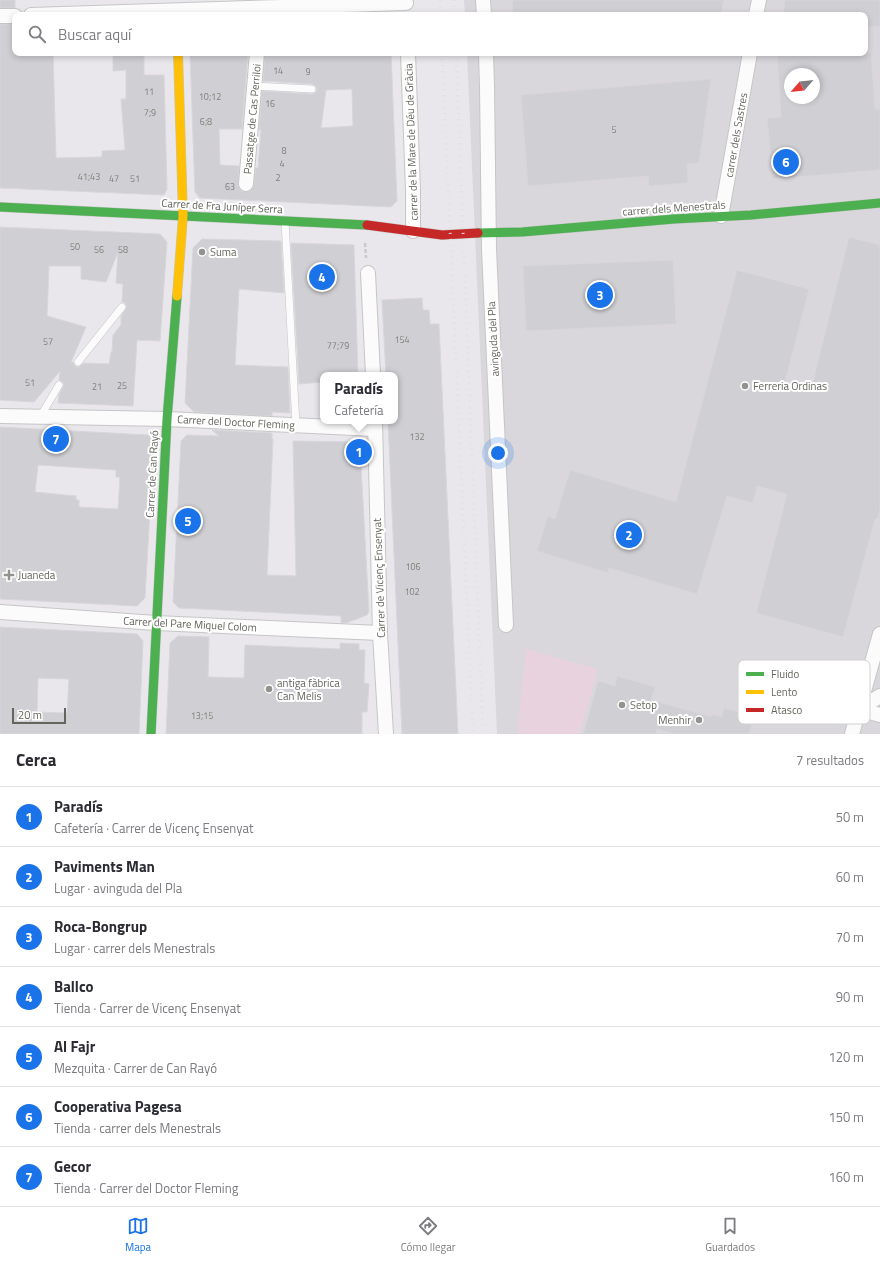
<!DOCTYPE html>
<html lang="es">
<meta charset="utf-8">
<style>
body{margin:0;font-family:"Titillium Web",sans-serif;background:#f7f7f7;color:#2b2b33}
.compass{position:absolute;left:784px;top:68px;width:36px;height:36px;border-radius:50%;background:#fff;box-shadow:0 2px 6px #0003;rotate:242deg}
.scale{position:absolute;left:12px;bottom:10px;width:54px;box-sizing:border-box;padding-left:4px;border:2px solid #64655c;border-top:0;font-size:11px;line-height:14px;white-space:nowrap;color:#64655c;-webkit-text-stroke:3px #fff;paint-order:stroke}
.you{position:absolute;left:498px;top:453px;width:14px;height:14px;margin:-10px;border:3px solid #fff;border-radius:50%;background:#1a73e8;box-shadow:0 0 0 6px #1a73e833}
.badge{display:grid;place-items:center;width:26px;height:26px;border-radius:50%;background:#1a73e8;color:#fff;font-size:13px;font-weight:700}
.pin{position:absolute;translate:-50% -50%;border:2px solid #fff;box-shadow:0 1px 4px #0006}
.popup{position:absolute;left:320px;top:372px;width:78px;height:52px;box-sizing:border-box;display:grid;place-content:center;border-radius:8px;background:#fff;filter:drop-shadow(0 1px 3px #0005);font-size:13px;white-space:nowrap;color:#7c7c81}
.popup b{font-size:15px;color:#2b2b33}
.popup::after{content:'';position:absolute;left:50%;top:100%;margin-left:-8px;border:8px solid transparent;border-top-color:#fff}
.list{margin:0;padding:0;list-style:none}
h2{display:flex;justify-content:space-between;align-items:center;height:52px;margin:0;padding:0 16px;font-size:17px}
h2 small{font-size:13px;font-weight:400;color:#7c7c81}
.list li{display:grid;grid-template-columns:26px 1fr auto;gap:12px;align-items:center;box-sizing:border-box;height:60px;padding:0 16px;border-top:1px solid #e1e1e2}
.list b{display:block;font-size:15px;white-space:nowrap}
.list p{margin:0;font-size:13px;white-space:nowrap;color:#7c7c81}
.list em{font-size:13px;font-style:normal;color:#7c7c81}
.icon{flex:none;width:22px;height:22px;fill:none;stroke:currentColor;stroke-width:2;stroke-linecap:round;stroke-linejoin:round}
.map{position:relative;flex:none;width:880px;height:734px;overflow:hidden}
.search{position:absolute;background:#fff;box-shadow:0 2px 6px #0003;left:12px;right:12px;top:12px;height:44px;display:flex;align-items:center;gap:10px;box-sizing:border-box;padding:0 14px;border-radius:8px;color:#7c7c81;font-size:15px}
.sheet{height:472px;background:#fff}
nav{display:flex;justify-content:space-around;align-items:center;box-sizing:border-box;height:56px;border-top:1px solid #e1e1e2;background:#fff;font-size:11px;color:#7c7c81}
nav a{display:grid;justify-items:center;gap:2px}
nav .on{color:#1a73e8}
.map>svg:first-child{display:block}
.industrial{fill:#d9d7dc;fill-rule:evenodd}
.green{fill:#e8d2dd}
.building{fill:#d0cfd3;stroke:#d8d6dc;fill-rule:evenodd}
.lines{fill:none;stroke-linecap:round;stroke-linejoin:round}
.lane-casing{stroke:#c6c6c5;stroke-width:8}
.street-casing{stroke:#c6c6c5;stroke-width:16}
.fast-casing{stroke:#c5c5c4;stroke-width:10}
.slow-casing{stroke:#c5c5c4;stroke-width:10}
.jam-casing{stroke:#c5c5c4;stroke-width:10}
.path{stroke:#cdc8c8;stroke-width:2.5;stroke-dasharray:4 2;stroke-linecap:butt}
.lane{stroke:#fcfbfc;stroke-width:7}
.street{stroke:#fcfbfc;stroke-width:14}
.fast{stroke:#4caf50;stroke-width:9}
.slow{stroke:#ffc107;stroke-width:9}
.jam{stroke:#c62828;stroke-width:9}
.rail{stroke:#e0e1e1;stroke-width:3;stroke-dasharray:1 5;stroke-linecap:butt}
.poi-dot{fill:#93928e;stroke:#fff;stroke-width:1.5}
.labels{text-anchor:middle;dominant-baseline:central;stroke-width:4;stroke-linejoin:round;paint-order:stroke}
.number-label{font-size:9px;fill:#80807b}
.street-label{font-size:11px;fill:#64655c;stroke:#fff}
.poi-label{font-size:11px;fill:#64655c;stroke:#fff;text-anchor:start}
.key{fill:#fff;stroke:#d0d1ce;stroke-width:1}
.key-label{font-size:11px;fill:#64655c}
</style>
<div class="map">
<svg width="880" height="734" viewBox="0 0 880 734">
<rect width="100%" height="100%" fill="#e9e7ec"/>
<path class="industrial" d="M 464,0 L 880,0 L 880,734 L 497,734 L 467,53 L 865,53 L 865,15 L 465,15 ZM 790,74 L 814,74 L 814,98 L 790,98 Z"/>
<path class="green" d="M 526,649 L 598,669 L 580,734 L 517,734 Z"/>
<g class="building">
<rect x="0" y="0" width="15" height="8"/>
<path d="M 512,0 L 724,0 L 721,15 L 513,15 Z"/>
<path d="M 785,0 L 880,0 L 880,26 L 865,27 L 865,15 L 783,15 Z"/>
<path d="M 0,24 L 15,24 L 15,53 L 53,53 L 56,158 L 102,157 L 102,151 L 125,150 L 121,99 L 126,99 L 126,70 L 113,71 L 113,53 L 144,53 L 144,75 L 164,75 L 167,189 L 164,195 L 0,188 Z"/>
<path d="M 190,53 L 248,53 L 242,129 L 219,129 L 220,165 L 239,166 L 238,187 L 241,191 L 246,192 L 250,191 L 253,188 L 256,168 L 258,168 L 261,131 L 261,130 L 259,130 L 262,91 L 312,94 L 315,93 L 317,90 L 316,86 L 312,84 L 263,81 L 265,53 L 391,53 L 397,201 L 391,207 L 200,198 L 195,192 ZM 352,89 L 353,126 L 321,128 L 326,90 Z"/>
<path d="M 777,53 L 871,53 L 875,109 L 880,109 L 880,170 L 773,179 L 767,118 L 781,117 ZM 790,74 L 814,74 L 814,98 L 790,98 Z"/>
<path d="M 711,79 L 699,163 L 687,164 L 688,183 L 649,186 L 648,176 L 528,186 L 521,95 Z"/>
<path d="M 0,227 L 160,234 L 167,242 L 160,341 L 137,340 L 133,406 L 58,403 L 59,395 L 64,385 L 63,382 L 59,380 L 60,371 L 34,402 L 0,400 ZM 118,252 L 116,283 L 123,284 L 122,302 L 125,303 L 127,307 L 121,316 L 121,325 L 113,335 L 112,352 L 111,352 L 109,364 L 84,363 L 80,366 L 77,367 L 75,366 L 73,362 L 71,362 L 86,327 L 47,316 L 49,266 L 81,266 L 81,279 L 106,282 Z"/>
<path d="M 849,237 L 880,245 L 880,510 L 877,519 L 875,519 L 843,637 L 756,613 L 787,494 L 757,486 L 753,503 L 727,496 L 697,594 L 609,568 L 608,573 L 537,551 L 548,516 L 555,519 L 570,470 L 676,502 L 737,270 L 809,289 L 785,382 L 811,389 Z"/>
<path d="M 202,239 L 281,241 L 284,293 L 239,289 L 235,365 L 288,367 L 290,413 L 272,412 L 272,416 L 194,412 L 185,403 L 193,248 Z"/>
<path d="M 291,243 L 354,245 L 358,375 L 323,375 L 323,382 L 299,384 Z"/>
<path d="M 673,260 L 676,324 L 526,331 L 523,266 Z"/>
<path d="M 422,298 L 423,310 L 429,310 L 430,324 L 439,324 L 458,734 L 402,734 L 388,421 L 395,421 L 395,375 L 386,375 L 382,300 Z"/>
<path d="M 0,427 L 148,435 L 154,441 L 145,598 L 137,606 L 0,599 ZM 38,465 L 116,470 L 116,477 L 120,477 L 118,509 L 79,507 L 79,500 L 76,500 L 76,496 L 35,492 Z"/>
<path d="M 212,430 L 272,433 L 272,439 L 273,439 L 267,575 L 296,576 L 293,441 L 357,442 L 360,447 L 369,611 L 367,615 L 346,623 L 341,623 L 341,616 L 179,608 L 173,602 L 181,441 L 187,435 L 219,436 Z"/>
<path d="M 0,627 L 137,634 L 143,641 L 139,734 L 0,734 ZM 38,678 L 69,679 L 67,713 L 37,712 Z"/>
<path d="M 178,636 L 209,637 L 208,677 L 244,678 L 245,645 L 340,649 L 340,643 L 359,644 L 359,650 L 365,650 L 364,683 L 369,684 L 367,712 L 362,712 L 362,734 L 166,734 L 170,643 Z"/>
<path d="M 617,676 L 655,687 L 651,700 L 711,717 L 711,714 L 722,717 L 724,708 L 754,716 L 749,734 L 674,734 L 657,729 L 656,734 L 583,734 L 598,681 L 615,686 Z"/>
</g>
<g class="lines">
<g class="lane-casing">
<g id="lane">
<path d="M 254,86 L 312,89"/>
<path d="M 285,221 L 296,425"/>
<path d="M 78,362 L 122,307"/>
<path d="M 40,417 L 59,385"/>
</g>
</g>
<g class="street-casing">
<g id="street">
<path d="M 483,0 L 484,15"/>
<path d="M 31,15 L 406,3"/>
<path d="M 756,15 L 759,0"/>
<path d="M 0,16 L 15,16"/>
<path d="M 408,53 L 413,191 L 413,231"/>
<path d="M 486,53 L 487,86 L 489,249 L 506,625"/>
<path d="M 246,184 L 257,53"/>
<path d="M 721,216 L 750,53"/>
<path d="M 368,273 L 373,375"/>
<path d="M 0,416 L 167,419 L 375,429"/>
<path d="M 375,421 L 380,633 L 386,734"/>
<path d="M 0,612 L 156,623 L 380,633"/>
<path d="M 859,709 L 880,696"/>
<path d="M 859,709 L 880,715"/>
<path d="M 852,734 L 880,634"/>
</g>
</g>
<g class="fast-casing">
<g id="fast">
<path d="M 0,207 L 367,225"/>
<path d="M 478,233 L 522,232 L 674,219 L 751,215 L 880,203"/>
<path d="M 151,734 L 167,419 L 177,296"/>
</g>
</g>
<g class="slow-casing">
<path id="slow" d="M 177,296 L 183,216 L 178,53"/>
</g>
<g class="jam-casing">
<path id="jam" d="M 367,225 L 442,235 L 478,233"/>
</g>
<path class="path" d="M 365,243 L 366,258"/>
<use href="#lane" class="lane"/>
<use href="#street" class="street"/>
<use href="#fast" class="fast"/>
<use href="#slow" class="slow"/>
<use href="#jam" class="jam"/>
<g class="rail">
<path d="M 440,0 L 441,15"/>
<path d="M 454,0 L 454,15"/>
<path d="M 442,53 L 473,734"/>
<path d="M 456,53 L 483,734"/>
</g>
</g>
<g class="poi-dot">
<circle cx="202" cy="252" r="4"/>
<circle cx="745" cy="386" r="4"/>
<path d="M7 569h4v4h4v4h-4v4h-4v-4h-4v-4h4z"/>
<circle cx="269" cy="689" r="4"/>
<circle cx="622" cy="705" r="4"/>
<circle cx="699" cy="720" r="4"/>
</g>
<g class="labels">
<g class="number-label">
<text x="278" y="70">14</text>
<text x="308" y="71">9</text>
<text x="149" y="91">11</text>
<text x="210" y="96">10;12</text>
<text x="270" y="103">16</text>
<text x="150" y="112">7;9</text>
<text x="206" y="121">6;8</text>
<text x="614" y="129">5</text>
<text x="284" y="150">8</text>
<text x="282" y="163">4</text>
<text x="89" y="176">41;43</text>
<text x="278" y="177">2</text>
<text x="114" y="178">47</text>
<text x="135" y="178">51</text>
<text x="230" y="186">63</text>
<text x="75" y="246">50</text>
<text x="99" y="249">56</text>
<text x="123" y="249">58</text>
<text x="402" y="339">154</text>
<text x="48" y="341">57</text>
<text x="338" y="345">77;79</text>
<text x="30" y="382">51</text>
<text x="122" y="385">25</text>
<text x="97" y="386">21</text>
<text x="417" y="436">132</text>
<text x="413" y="566">106</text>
<text x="412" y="591">102</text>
<text x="202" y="715">13;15</text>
</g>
<g class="street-label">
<text transform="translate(252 119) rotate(-85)">Passatge de Cas Perriloi</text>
<text transform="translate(736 135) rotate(-80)">carrer dels Sastres</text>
<text transform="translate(411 142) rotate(-92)">carrer de la Mare de Déu de Gràcia</text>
<text transform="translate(222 206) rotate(3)">Carrer de Fra Juníper Serra</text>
<text transform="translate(674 208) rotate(-4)">carrer dels Menestrals</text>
<text transform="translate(493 339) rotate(-93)">avinguda del Pla</text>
<text transform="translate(236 422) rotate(3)">Carrer del Doctor Fleming</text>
<text transform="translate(152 474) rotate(-87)">Carrer de Can Rayó</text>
<text transform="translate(379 578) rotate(-92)">Carrer de Vicenç Ensenyat</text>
<text transform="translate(190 624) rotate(3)">Carrer del Pare Miquel Colom</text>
</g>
<g class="poi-label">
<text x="210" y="252">Suma</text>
<text x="753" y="386">Ferreria Ordinas</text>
<text x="18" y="575">Juaneda</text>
<text x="277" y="683">antiga fàbrica<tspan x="277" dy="13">Can Melis</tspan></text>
<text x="630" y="705">Setop</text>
<text x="691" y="720" text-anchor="end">Menhir</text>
</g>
</g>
<rect x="738" y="660" width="132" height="64" rx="6" class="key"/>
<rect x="746" y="672" width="18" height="4" fill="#4caf50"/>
<rect x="746" y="690" width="18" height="4" fill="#ffc107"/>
<rect x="746" y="708" width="18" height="4" fill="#c62828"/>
<g class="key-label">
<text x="771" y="678">Fluido</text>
<text x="771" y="696">Lento</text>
<text x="771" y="714">Atasco</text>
</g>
</svg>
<svg class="compass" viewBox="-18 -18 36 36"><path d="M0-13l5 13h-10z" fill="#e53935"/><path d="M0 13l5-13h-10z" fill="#7c7c81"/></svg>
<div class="scale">20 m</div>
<div class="you"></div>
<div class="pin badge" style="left:359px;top:452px">1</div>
<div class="popup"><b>Paradís</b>Cafetería</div>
<div class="pin badge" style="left:629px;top:535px">2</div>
<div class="pin badge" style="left:600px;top:295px">3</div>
<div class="pin badge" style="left:322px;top:277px">4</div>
<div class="pin badge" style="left:188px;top:521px">5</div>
<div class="pin badge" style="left:786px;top:162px">6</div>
<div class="pin badge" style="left:56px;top:439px">7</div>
<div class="search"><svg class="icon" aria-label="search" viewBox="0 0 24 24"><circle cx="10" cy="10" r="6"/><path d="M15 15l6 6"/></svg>Buscar aquí</div>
</div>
<section class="sheet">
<h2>Cerca<small>7 resultados</small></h2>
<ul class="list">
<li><span class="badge">1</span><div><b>Paradís</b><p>Cafetería · Carrer de Vicenç Ensenyat</p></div><em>50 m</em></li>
<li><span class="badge">2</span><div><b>Paviments Man</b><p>Lugar · avinguda del Pla</p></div><em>60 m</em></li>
<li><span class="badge">3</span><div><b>Roca-Bongrup</b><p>Lugar · carrer dels Menestrals</p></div><em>70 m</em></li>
<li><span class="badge">4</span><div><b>Ballco</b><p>Tienda · Carrer de Vicenç Ensenyat</p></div><em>90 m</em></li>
<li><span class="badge">5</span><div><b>Al Fajr</b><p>Mezquita · Carrer de Can Rayó</p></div><em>120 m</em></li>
<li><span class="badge">6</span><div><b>Cooperativa Pagesa</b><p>Tienda · carrer dels Menestrals</p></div><em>150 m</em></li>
<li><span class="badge">7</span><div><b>Gecor</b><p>Tienda · Carrer del Doctor Fleming</p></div><em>160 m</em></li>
</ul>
</section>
<nav>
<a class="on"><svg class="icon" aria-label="map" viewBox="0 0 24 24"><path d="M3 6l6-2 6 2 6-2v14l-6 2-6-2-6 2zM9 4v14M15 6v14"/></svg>Mapa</a>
<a><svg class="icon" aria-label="directions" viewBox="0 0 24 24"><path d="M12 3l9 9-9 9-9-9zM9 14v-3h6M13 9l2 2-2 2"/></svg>Cómo llegar</a>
<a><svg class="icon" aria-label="saved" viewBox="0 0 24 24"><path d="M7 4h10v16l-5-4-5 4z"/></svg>Guardados</a>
</nav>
